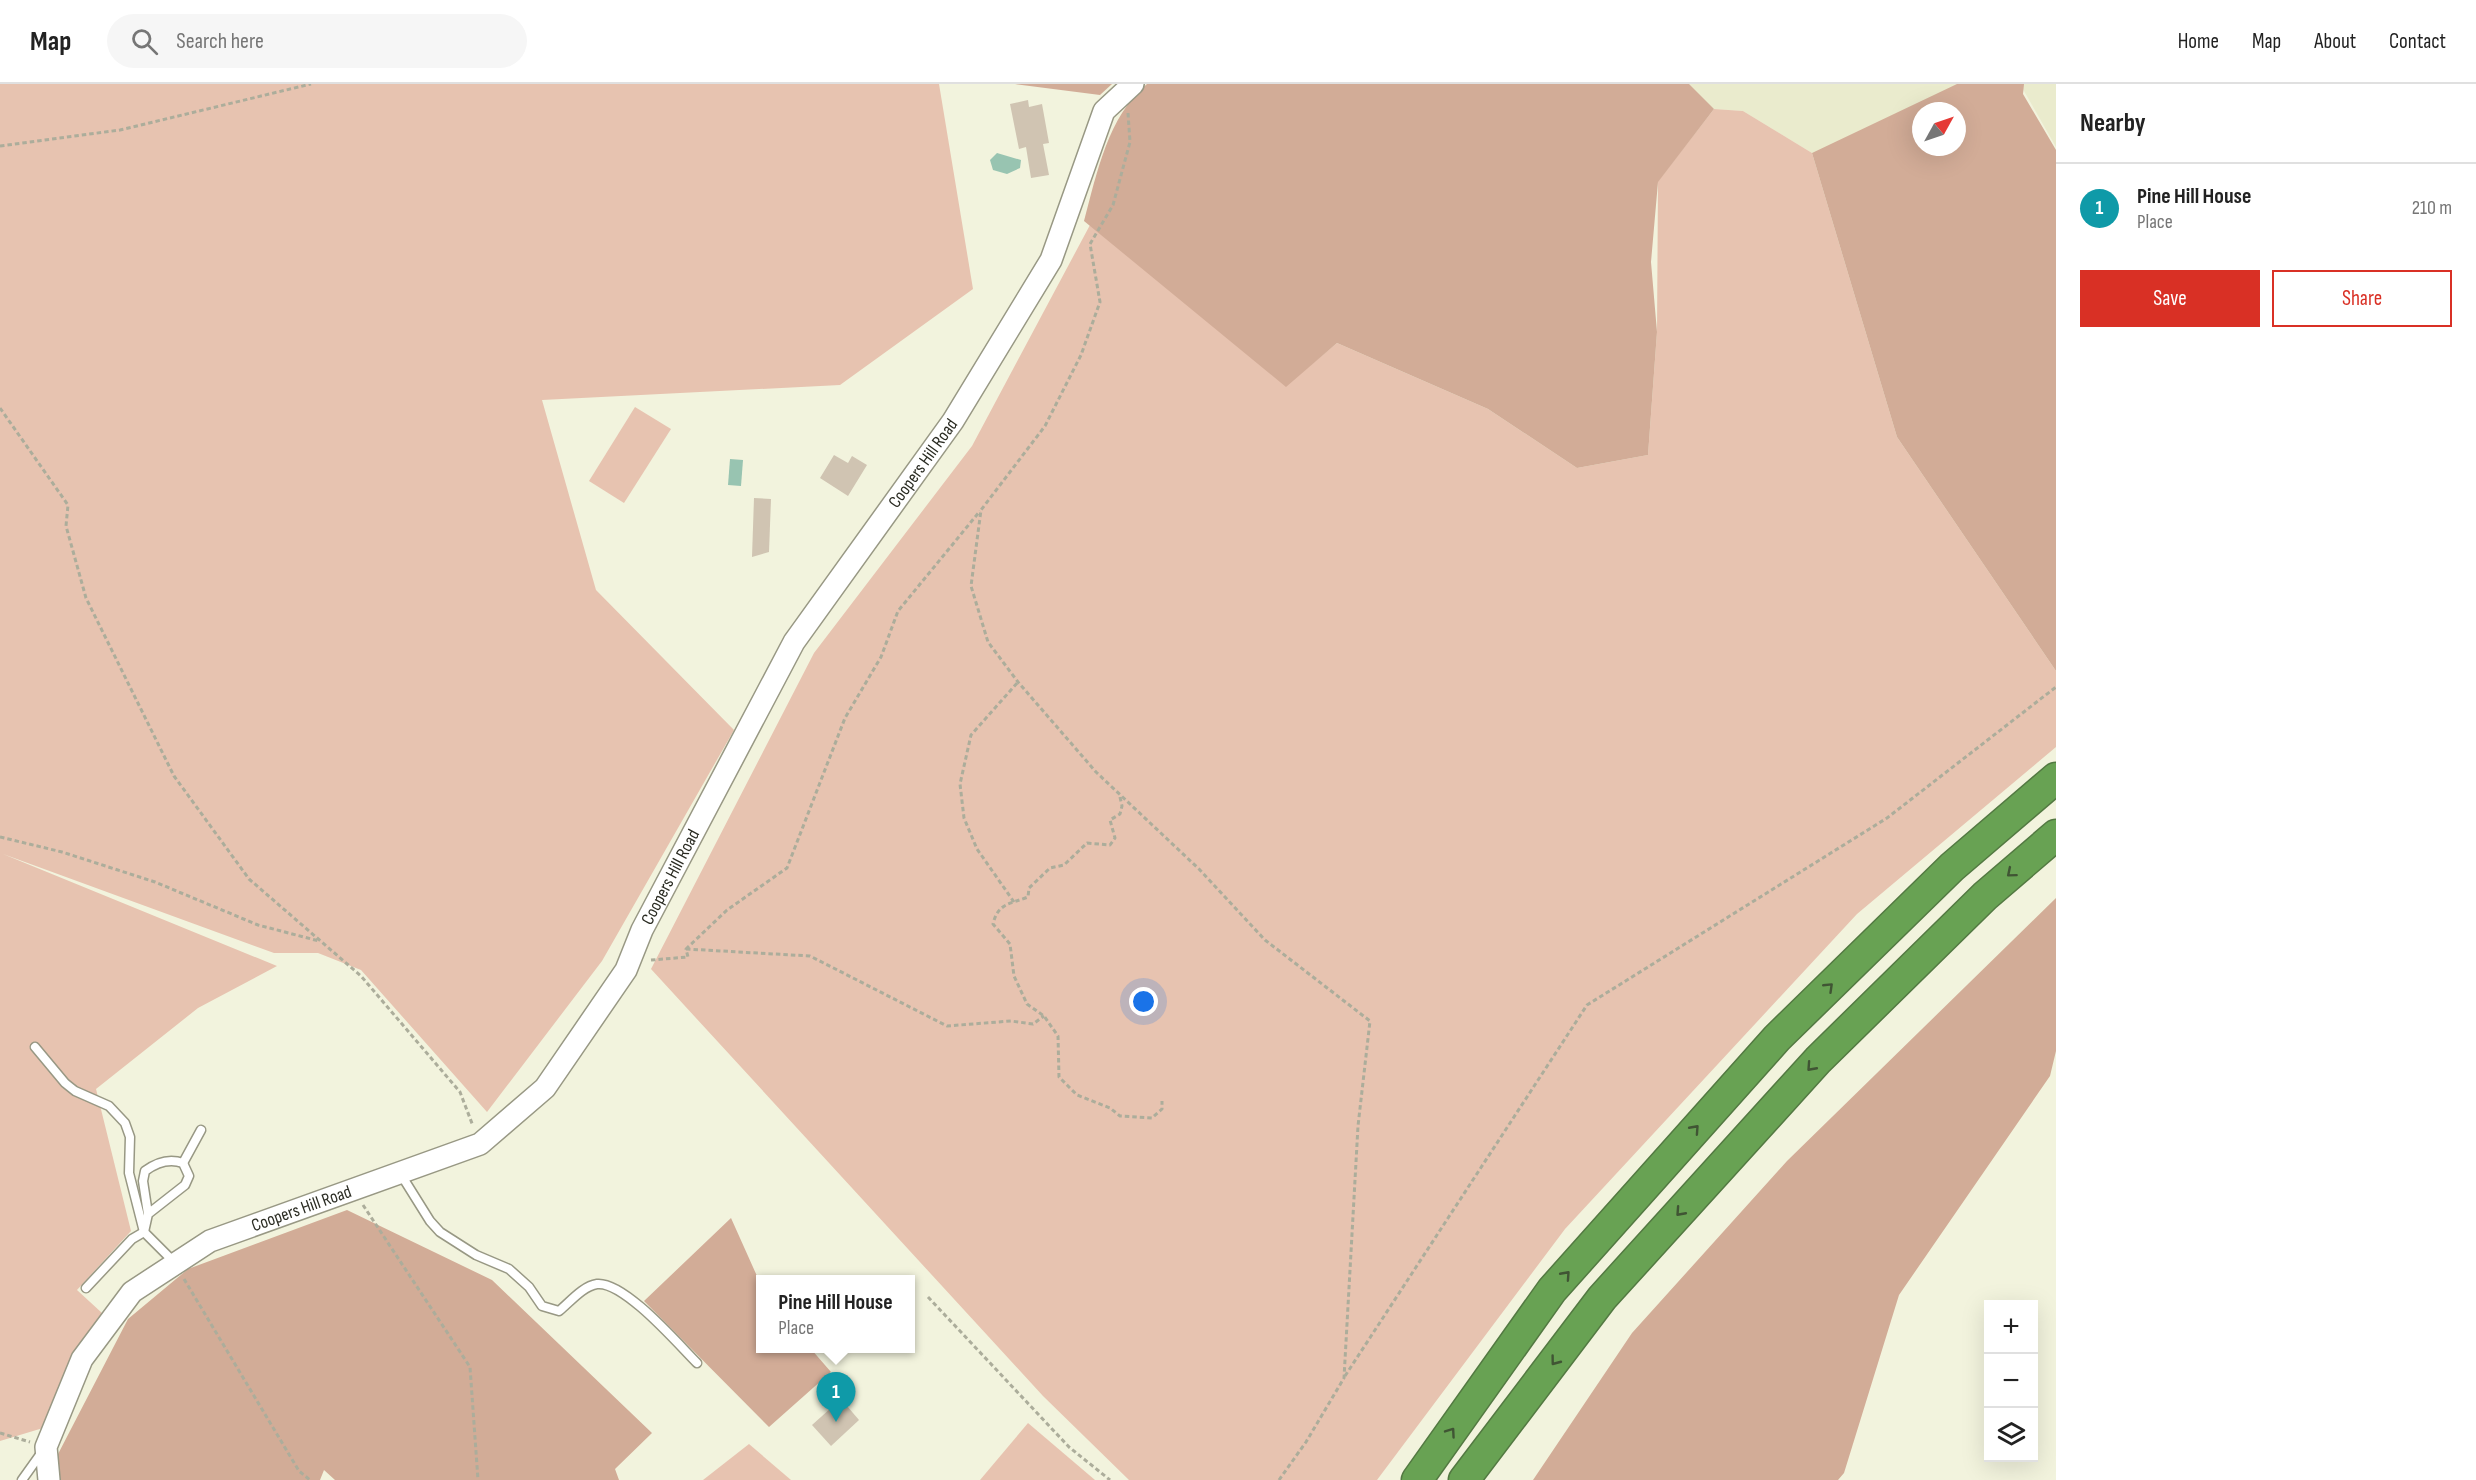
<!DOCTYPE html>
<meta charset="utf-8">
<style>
body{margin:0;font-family:"Sofia Sans Condensed",sans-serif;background:#f6f6f6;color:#222}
.controls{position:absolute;right:18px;bottom:18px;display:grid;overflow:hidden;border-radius:0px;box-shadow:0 6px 24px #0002}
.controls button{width:54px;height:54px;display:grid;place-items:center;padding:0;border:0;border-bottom:2px solid #e0e0e0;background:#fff;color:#222;font:30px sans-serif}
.compass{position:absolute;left:1912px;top:18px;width:54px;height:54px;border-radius:50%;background:#fff;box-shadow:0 6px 24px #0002;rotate:50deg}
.you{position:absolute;left:1144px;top:918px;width:21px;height:21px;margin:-15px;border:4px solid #fff;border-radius:50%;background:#1a73e8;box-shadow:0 0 0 9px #1a73e833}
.badge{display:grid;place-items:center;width:39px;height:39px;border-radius:50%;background:#d93025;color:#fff;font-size:20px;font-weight:700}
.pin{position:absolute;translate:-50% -50px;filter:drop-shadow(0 2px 3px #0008)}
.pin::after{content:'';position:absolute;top:32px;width:21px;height:18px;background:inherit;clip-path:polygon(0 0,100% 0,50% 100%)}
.popup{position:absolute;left:756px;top:1191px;width:159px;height:78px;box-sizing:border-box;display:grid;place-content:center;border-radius:0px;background:#fff;filter:drop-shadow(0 2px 4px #0005);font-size:20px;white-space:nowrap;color:#767676}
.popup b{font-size:22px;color:#222}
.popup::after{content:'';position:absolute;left:50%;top:100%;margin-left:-12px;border:12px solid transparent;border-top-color:#fff}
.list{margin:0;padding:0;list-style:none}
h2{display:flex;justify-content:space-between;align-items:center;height:78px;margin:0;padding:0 24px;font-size:26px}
h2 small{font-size:20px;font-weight:400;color:#767676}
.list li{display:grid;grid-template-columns:39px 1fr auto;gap:18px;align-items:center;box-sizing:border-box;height:90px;padding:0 24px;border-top:2px solid #e0e0e0}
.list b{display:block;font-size:22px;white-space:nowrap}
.list p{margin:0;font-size:20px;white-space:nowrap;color:#767676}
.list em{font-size:20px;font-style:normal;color:#767676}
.actions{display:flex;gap:12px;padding:18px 24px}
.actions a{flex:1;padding:14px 0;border:2px solid #d93025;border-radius:0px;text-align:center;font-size:21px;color:#d93025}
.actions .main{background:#d93025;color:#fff}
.icon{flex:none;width:33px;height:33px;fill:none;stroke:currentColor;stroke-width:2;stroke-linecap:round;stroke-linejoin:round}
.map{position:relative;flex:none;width:2056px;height:1396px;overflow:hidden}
header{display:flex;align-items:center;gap:36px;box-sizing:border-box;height:84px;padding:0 30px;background:#fff;border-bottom:2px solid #e0e0e0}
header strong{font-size:28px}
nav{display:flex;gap:33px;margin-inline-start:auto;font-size:21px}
.search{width:420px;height:54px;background:#f6f6f6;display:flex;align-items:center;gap:15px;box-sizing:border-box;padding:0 21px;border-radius:33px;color:#767676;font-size:22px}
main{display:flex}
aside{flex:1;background:#fff}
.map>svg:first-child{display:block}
.built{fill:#eaebcd}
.green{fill:#e7c3b0}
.forest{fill:#d2ac97;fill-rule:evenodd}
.water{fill:#98c4b1}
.building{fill:#d0c4b2}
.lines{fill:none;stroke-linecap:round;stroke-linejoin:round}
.service-casing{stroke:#989884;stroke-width:11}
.tertiary-casing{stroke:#989884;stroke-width:24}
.motorway-casing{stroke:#537942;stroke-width:33}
.path{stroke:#acad9b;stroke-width:3;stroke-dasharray:4.5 3;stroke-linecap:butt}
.service{stroke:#fff;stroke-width:8}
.tertiary{stroke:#fff;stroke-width:21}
.motorway{stroke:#68a253;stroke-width:30}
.oneway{stroke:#405534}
.labels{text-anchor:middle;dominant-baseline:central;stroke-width:4.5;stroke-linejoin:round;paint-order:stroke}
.street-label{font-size:18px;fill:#2b2c23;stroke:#f2f3dd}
</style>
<header>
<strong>Map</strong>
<div class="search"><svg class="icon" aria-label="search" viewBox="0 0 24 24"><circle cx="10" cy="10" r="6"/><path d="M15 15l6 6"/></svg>Search here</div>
<nav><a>Home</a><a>Map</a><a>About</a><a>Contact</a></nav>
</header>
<main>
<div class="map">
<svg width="2056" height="1396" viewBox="0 0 2056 1396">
<rect width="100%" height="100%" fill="#f2f3dd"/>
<g class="built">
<path d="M 1624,0 L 1975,0 L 1921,27 L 1892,48 L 1812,69 L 1743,27 L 1714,25 Z"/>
<path d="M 2020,0 L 2056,0 L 2056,63 Z"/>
</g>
<g class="green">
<path d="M 0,0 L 939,0 L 973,205 L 840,301 L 542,316 L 596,506 L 734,646 L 602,877 L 487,1028 L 361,886 L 318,869 L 274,869 L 3,770 L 277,882 L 198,924 L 96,1005 L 131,1147 L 77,1206 L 102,1229 L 77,1263 L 43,1344 L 0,1357 Z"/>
<path d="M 1714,25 L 1743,27 L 1812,69 L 1897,353 L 2056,587 L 2056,663 L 1857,830 L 1565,1145 L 1377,1396 L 1129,1396 L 1043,1312 L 651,885 L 814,569 L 972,362 L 1090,141 L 1288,300 L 1337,259 L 1488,325 L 1577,384 L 1648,371 L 1657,248 L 1658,97 Z"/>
<path d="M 635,323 L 671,345 L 624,419 L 589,397 Z"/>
<path d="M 1028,1339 L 1095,1396 L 980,1396 Z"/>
<path d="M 749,1360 L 791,1396 L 703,1396 Z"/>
</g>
<g class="forest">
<path d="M 1015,0 L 1112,0 L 1100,11 Z"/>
<path d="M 1147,0 L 1689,0 L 1714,25 L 1658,98 L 1651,178 L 1657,248 L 1648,371 L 1577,384 L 1488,325 L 1337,259 L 1286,303 L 1084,137 C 1097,89 1108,32 1147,0 Z"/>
<path d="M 1957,0 L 2024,0 L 2023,10 L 2056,66 L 2056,587 L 1897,353 L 1812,69 ZM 1921,27 L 1957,27 L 1957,63 L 1921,63 Z"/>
<path d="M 2056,814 L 2056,967 L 2050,992 L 1899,1211 L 1844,1389 L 1838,1396 L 1533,1396 L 1632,1249 L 1787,1077 Z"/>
<path d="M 347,1126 L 492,1196 L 652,1349 L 615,1385 L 619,1396 L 335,1396 L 324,1386 L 320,1396 L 60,1396 L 57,1372 L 128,1235 L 188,1185 Z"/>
<path d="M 731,1134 L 761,1201 L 761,1264 L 811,1265 L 831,1288 L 769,1343 L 644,1217 Z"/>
</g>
<g class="water">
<path d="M 997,69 L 1021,76 L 1020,84 L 1007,90 L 993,86 L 990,76 Z"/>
<path d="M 730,375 L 743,376 L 741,402 L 728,401 Z"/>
</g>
<g class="building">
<path d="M 1028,16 L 1029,23 L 1042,20 L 1049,59 L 1043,60 L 1049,91 L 1031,94 L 1026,63 L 1019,65 L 1010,20 Z"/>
<path d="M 834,371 L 848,379 L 852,372 L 867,381 L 848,412 L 820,394 Z"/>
<path d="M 754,414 L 771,415 L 769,468 L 752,473 Z"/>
<path d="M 841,1315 L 859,1336 L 831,1362 L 812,1341 Z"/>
</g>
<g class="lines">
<g class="service-casing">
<g id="service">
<path d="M 35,963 L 65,999 L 75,1007 L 109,1022 L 125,1039 L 130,1053 L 129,1089 L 144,1148 L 175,1179"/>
<path d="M 183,1079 L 201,1046"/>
<path d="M 400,1089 L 430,1137 L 440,1148 L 476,1171 L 509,1185 L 529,1203 L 542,1222 L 559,1227 C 570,1218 583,1202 597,1200 C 624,1197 678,1260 697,1279"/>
<path d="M 86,1204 L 132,1155 L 144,1148 L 148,1130 L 185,1101 L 189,1092 L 183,1079 C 169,1074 157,1078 145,1087 L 143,1097 L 148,1130"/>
<path d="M 22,1396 L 42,1368"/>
</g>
</g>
<g class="tertiary-casing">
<g id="tertiary">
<path id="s1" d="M 49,1396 L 46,1363 L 82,1275 L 132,1208 L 210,1157 L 480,1060 L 545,1004 L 626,886 L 642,846 L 794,558 L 953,337 L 1051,176 L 1104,27 L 1133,0"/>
</g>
</g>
<g class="motorway-casing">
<g id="motorway">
<path d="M 1417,1396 L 1552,1206 L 1777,954 L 1952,783 L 2056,694"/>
<path d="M 1464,1396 L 1602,1214 L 1818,976 L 1985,812 L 2056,751"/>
</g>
</g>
<g class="path">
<path d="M 1128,29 L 1130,58 L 1113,121 L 1090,160 L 1100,218 L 1081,271 L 1045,342 L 981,426 L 971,502 L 988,558 L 1018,598 L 1096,688 L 1199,785 L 1265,856 L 1370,937 L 1358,1042 L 1344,1294 L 1306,1358 L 1279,1396"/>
<path d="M 0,62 L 120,46 L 311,0"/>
<path d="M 0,324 L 68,421 L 66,442 L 86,514 L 174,692 L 249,795 L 361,892 L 460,1008 L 473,1042"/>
<path d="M 1120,713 L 1122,722 L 1120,730 L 1110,736 L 1115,754 L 1110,761 L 1087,759 L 1064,781 L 1050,784 L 1029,804 L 1028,813 C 1010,820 998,819 993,840 L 1010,860 L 1014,892 L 1027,920 L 1044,932 L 1058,952 L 1059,993 L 1077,1011 L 1110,1024 L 1120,1032 L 1152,1034 L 1162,1025 L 1162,1017"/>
<path d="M 0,753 L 62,768 L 155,798 L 258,841 L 319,857"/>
<path d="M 1014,818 L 977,765 L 964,734 L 960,700 L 971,651 L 1018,598"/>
<path d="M 686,865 L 810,872 L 947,942 L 1011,937 L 1033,940 L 1044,932"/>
<path d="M 651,876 L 688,873 L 686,865 L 727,826 L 787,784 L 845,634 L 881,573 L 898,527 L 980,427"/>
<path d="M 363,1121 L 470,1283 L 478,1396"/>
<path d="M 184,1195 L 299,1387 L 310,1396"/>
<path d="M 928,1213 L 1069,1363 L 1110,1396"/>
<path d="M 1345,1292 L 1587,921 L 1887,734 L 2056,603"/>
<path d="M 0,1349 L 30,1358"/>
</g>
<use href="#service" class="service"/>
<use href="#tertiary" class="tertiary"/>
<use href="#motorway" class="motorway"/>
</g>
<defs><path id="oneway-chevron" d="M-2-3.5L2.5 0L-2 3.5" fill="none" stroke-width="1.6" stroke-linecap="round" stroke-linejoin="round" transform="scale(1.5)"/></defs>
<g class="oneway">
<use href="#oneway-chevron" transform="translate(2011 789) rotate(140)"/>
<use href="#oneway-chevron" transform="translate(1829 903) rotate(-44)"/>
<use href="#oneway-chevron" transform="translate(1811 983) rotate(132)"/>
<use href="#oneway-chevron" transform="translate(1695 1045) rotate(-48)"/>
<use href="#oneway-chevron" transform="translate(1680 1128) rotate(132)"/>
<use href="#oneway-chevron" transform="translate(1566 1191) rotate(-48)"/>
<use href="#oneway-chevron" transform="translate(1555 1277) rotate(127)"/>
<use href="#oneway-chevron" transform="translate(1451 1348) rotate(-55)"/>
</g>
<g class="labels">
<g class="street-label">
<text stroke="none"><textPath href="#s1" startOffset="1410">Coopers Hill Road</textPath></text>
<text stroke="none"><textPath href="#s1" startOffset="924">Coopers Hill Road</textPath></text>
<text stroke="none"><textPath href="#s1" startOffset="402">Coopers Hill Road</textPath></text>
</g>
</g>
</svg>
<div class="controls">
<button>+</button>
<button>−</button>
<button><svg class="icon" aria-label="layers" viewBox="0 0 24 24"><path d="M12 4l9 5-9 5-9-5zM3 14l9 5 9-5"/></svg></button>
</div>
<svg class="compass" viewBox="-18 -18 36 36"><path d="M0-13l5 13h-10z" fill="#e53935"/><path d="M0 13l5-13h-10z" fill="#767676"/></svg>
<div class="you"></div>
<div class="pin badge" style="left:836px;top:1338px;background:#0f9aa8">1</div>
<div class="popup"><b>Pine Hill House</b>Place</div>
</div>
<aside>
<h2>Nearby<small></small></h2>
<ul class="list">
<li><span class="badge" style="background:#0f9aa8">1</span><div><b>Pine Hill House</b><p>Place</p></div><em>210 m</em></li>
</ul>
<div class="actions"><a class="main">Save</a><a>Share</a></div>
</aside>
</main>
